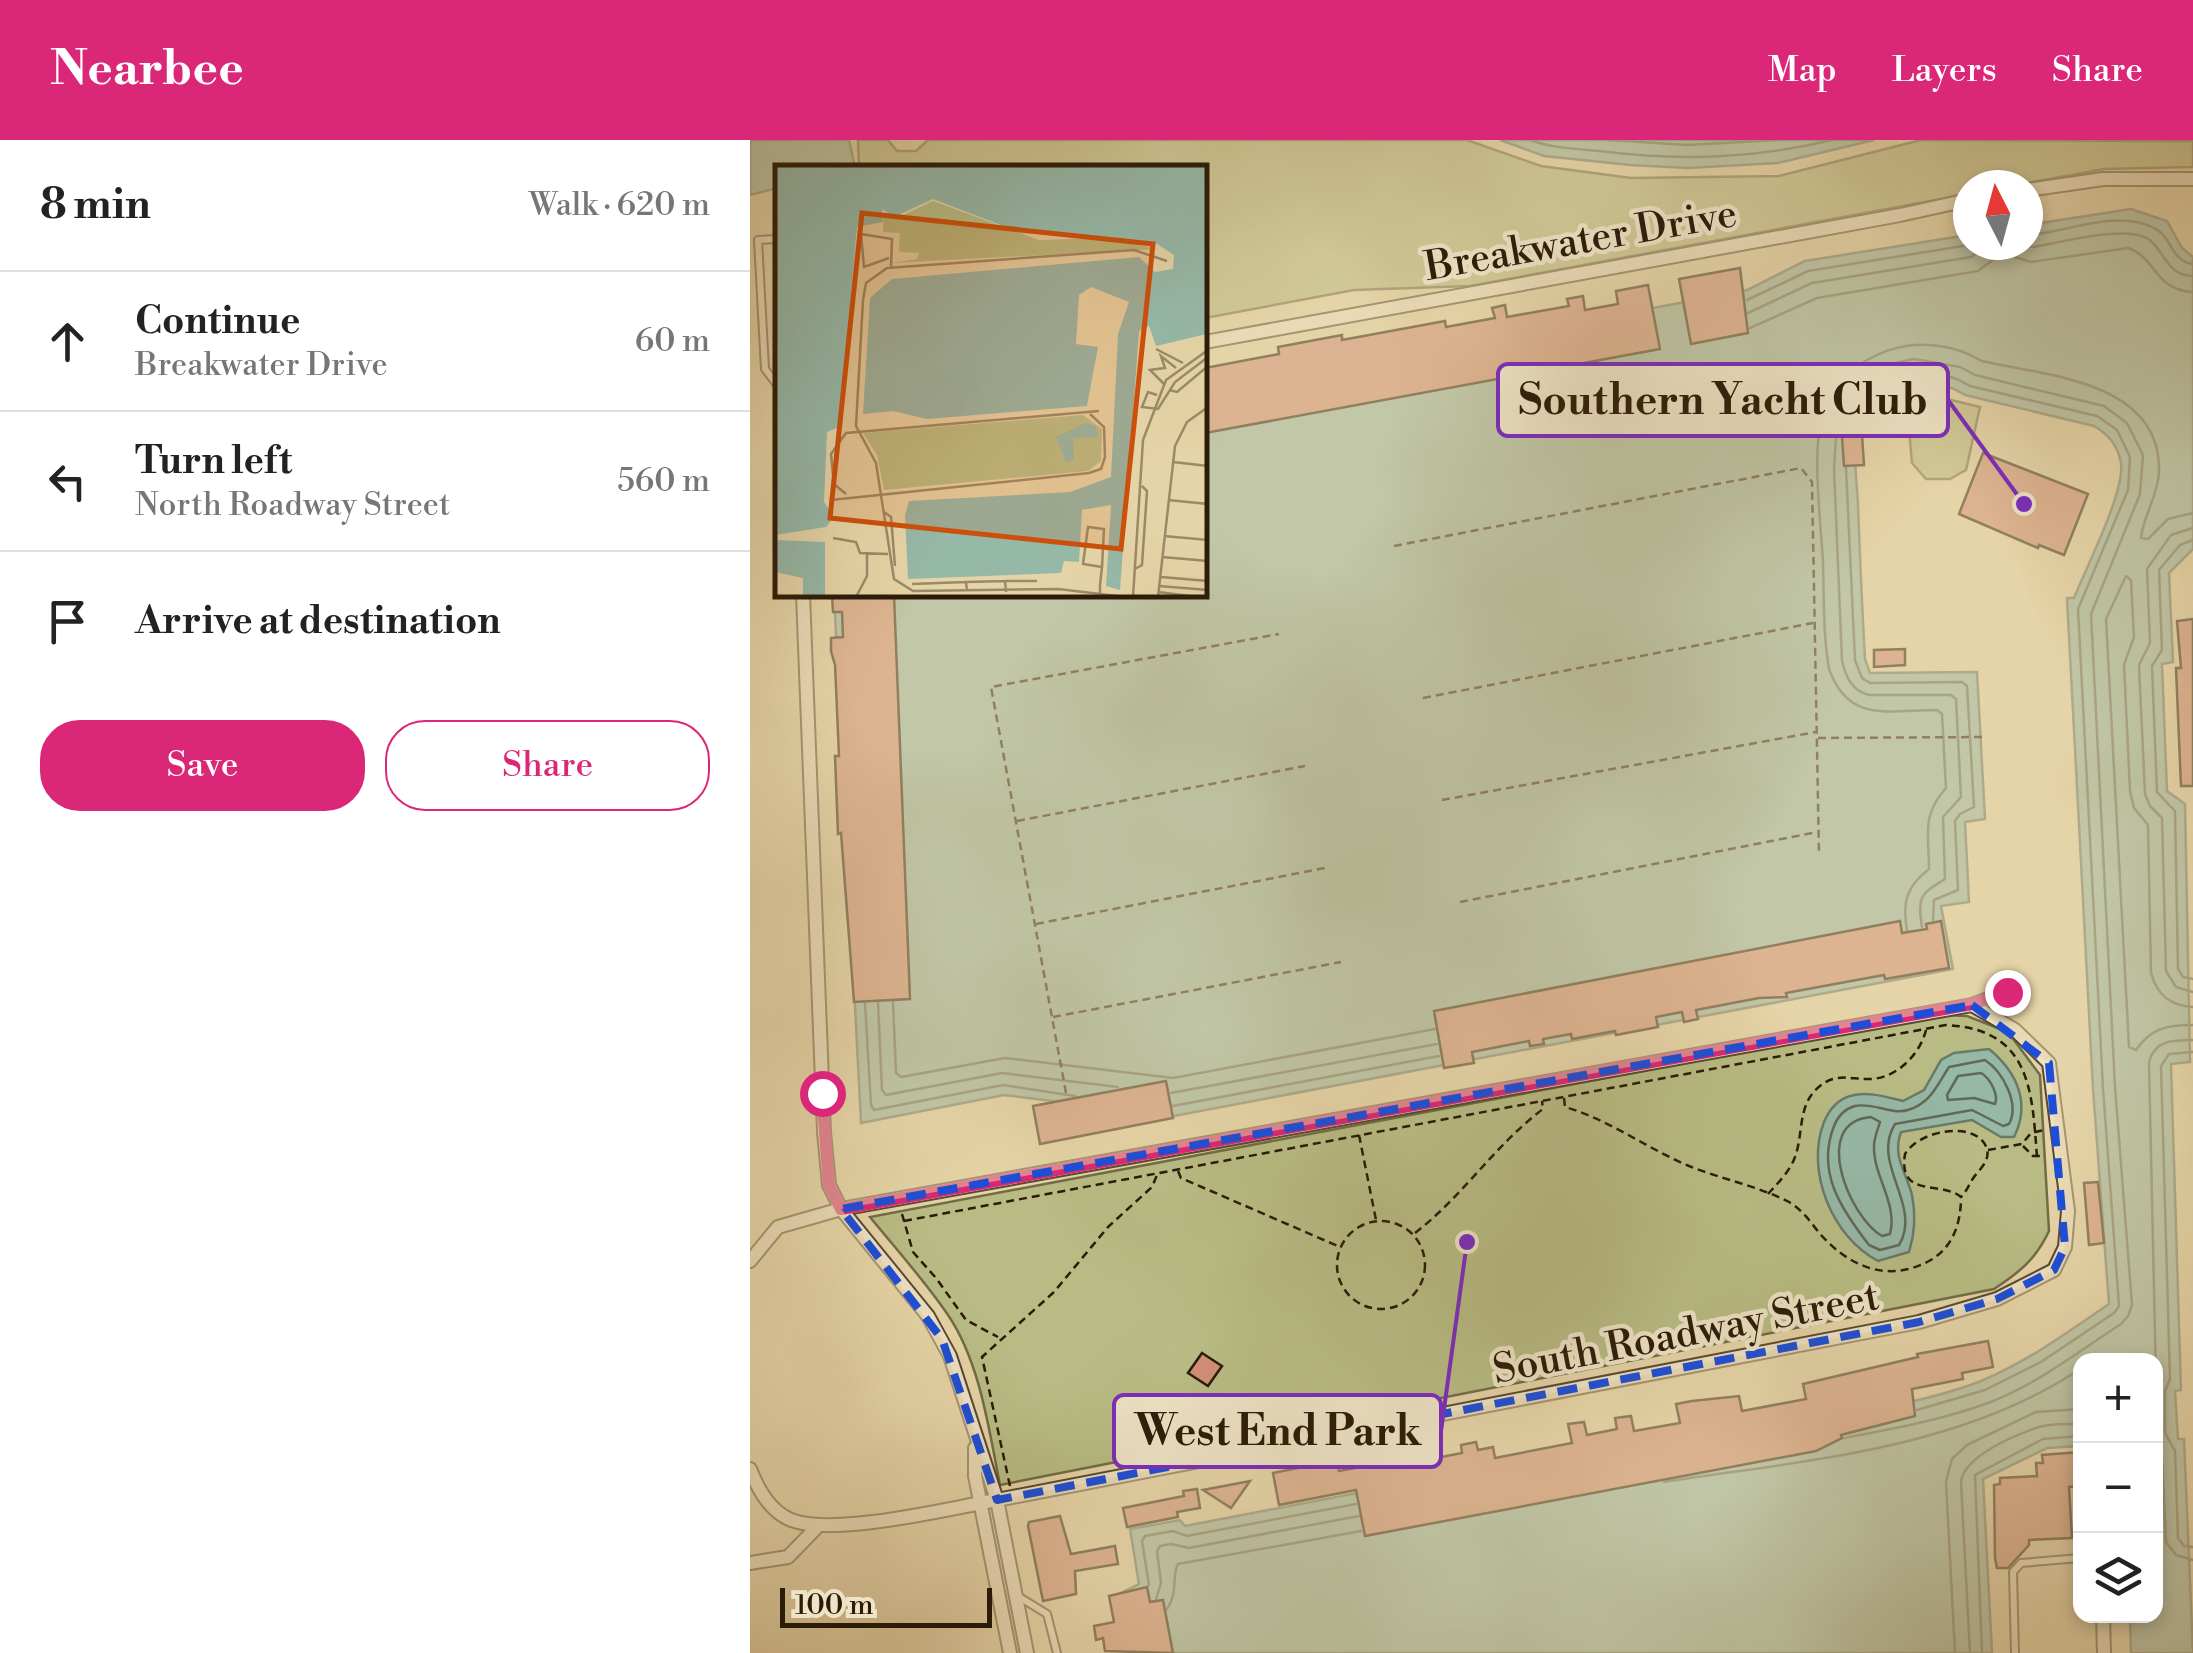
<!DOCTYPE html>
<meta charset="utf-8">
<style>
body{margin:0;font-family:"Libre Bodoni",serif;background:#f2f2f2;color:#222}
.controls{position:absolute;right:30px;bottom:30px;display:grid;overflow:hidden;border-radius:20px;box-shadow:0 5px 15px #0003}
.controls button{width:90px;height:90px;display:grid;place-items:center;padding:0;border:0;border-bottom:2px solid #e0e0e0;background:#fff;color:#222;font:50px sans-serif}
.compass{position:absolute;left:1203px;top:30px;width:90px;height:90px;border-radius:50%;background:#fff;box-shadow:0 5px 15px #0003;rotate:354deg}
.scale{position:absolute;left:30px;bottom:25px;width:212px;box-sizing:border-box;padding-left:10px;border:5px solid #2b1b08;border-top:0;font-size:28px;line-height:35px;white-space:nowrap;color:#2b1b08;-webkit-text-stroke:8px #eee3c6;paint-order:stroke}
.stop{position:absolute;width:30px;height:30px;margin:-22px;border:8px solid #db2777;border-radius:50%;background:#fff}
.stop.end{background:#db2777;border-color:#fff;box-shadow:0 2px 10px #0008}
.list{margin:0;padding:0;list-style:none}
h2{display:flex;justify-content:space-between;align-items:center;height:130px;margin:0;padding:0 40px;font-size:42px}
h2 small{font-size:32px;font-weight:400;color:#767676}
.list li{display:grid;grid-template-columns:65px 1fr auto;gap:30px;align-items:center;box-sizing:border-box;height:140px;padding:0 40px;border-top:2px solid #e0e0e0}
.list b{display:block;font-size:38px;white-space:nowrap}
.list p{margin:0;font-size:32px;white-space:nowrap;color:#767676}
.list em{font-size:32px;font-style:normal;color:#767676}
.actions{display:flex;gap:20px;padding:30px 40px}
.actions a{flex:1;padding:22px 0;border:2px solid #db2777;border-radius:40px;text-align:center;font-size:35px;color:#db2777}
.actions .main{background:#db2777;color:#fff}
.icon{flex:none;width:55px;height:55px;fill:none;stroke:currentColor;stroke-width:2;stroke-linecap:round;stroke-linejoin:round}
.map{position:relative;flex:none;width:1443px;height:1513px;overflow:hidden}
header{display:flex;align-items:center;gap:60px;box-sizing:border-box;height:140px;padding:0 50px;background:#db2777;color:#fff}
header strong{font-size:48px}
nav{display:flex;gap:55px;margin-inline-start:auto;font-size:35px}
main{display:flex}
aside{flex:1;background:#fff}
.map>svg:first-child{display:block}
.green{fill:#b8bc84;stroke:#726c46;stroke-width:2.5}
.water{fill:#96b8a7;stroke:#6b7967;stroke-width:2.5}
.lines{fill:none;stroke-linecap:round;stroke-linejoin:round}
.shore{stroke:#606a58;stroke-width:2.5}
.building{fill:#d38f76;stroke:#2b1b08;stroke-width:2.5}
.service-casing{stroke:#5a4930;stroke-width:10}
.minor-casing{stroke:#5a4930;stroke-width:16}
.path{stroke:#2b1b08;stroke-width:2.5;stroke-dasharray:8 5;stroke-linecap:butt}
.service{stroke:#eee3c6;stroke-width:6}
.minor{stroke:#eee3c6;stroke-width:12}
.route{stroke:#db2777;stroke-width:12}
.marked{fill:none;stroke:#1d4ed8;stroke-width:8;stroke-dasharray:20 12;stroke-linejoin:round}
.labels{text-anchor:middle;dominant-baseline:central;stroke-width:9;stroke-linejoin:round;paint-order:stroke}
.street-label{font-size:40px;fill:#2b1b08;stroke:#eee3c6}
.inset-road{fill:none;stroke:#9b8a67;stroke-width:2.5}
.view{fill:#cc500b;fill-opacity:0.15;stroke:#cc500b;stroke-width:5}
.inset-edge{fill:none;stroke:#2b1b08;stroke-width:5}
.leader{fill:none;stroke:#7b2cbf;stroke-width:4}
.callout-dot{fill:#7b2cbf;stroke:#eee3c6;stroke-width:4}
.callout{fill:#eee3c6;stroke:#7b2cbf;stroke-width:4}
.callout-label{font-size:42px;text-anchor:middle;font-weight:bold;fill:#2b1b08}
</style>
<header>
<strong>Nearbee</strong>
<nav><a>Map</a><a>Layers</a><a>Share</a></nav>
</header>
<main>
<aside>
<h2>8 min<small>Walk · 620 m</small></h2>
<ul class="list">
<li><svg class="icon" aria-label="ahead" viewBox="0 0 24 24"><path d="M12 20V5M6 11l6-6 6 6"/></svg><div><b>Continue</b><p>Breakwater Drive</p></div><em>60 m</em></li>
<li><svg class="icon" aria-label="left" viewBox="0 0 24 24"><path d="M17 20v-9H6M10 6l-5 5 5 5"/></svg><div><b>Turn left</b><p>North Roadway Street</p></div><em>560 m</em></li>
<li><svg class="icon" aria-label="arrive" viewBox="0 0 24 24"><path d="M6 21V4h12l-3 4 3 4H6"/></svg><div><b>Arrive at destination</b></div></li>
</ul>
<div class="actions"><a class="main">Save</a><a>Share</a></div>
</aside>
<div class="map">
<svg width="1443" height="1513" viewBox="0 0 1443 1513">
<rect width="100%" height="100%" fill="#e5d4a7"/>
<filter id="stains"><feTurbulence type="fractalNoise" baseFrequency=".002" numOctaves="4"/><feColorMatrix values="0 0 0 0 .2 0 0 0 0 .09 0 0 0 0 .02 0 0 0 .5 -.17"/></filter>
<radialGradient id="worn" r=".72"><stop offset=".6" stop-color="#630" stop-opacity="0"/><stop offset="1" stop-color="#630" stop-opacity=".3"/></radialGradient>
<g class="green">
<path d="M 108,0 L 138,0 L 147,11 L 166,11 L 178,0 L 717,0 L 791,26 L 881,38 L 1029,36 L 1171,0 L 1443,1 L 1443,27 L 1354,29 L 1266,45 L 1218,45 L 1218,54 L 720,146 L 604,150 L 455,178 L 455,28 L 109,27 Z"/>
<path d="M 1164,251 L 1230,267 L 1216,330 L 1200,339 L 1176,339 L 1162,323 L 1156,256 L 1156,253 Z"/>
<path d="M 1190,875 L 1217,876 L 1258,892 L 1290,935 L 1299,1091 C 1286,1119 1270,1132 1244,1149 L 250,1345 C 239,1290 230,1222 198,1175 C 175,1141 146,1109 120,1077 Z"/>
</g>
<g class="water">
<path d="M 0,0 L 99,0 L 105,27 L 28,28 L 27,48 L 0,55 Z"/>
<path d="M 750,0 L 1124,0 L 1028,23 L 938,28 L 880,25 L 794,16 Z"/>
<path d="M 1381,69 L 1417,81 L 1432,108 L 1443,117 L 1443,409 L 1419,433 L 1423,522 L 1412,524 L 1417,651 L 1435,664 L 1440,922 L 1421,924 L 1431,1250 L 1425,1251 L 1428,1299 L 1434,1299 L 1443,1513 L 1381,1513 L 1380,1476 L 1406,1476 L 1406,1220 L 1330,1220 L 1330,1306 L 1297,1308 L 1233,1339 L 1242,1513 L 376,1513 L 365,1456 L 389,1444 L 380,1389 L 430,1380 L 435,1386 L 602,1354 L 1094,1276 C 1139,1266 1188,1258 1231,1241 C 1277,1222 1318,1192 1359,1164 L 1343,949 L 1317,458 L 1324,458 C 1336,428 1375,352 1371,323 C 1368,305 1358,294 1344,286 L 1215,255 C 1179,231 1121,241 1108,288 C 1102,311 1107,342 1108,365 C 1110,417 1112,468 1115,519 L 1120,533 L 1227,532 L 1235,679 L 1215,682 L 1219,762 L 1191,766 L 1203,829 L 424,976 L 254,955 L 111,983 L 84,455 L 455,455 L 455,254 L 997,150 L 1055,121 L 1218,95 L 1218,105 L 1278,105 L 1278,85 Z"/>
<path d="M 1239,909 C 1267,932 1281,963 1264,997 L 1251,997 L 1222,980 L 1151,992 C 1142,1016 1156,1032 1162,1055 C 1166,1075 1165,1093 1159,1112 L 1128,1121 C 1082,1097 1055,1031 1074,982 C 1079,970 1087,960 1100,956 C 1118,951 1136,957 1153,961 L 1174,950 L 1191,920 L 1204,913 Z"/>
</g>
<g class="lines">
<g class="shore">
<path d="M 780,0 C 802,8 826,9 849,11 C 930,21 1003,19 1082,0"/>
<path d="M 858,0 L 937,5 L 1029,0"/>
<path d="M 1278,95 C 1318,92 1366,69 1404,88 C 1422,96 1420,121 1443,124"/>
<path d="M 1270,105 L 1283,107 C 1309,103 1383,82 1402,102 C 1417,117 1418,135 1443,136"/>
<path d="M 997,160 L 1058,131 L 1219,105"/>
<path d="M 998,173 L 1062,143 L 1221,117 L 1237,105"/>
<path d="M 1000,188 L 1067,158 L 1228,131 L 1252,113 L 1281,122 L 1378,108 C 1406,117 1404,150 1443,152"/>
<path d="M 1098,294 C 1098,283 1104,275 1110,265 C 1134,226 1184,224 1220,246 L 1347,276 L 1367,290 L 1380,317 L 1378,350 L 1328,469 L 1353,948 L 1369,1166 L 1364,1173 L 1291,1222 L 1235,1250 L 1167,1270"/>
<path d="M 1096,328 L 1105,520 L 1112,538 L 1120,543 L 1212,542 L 1217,546 L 1224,667 L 1210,674 L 1205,681 L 1208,750 L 1184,760 L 1183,780"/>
<path d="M 1443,388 L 1421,395 L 1397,429 L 1400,503 L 1389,525 L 1395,654 L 1400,666 L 1412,678 L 1416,831 L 1426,847 L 1443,852"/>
<path d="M 1443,400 L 1430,405 L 1409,430 L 1412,510 L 1402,526 L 1407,652 L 1425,671 L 1428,829 L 1433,837 L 1443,839"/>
<path d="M 1157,790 C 1152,761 1157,746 1179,729 C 1179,695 1171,676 1196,648 L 1192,574 L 1187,570 C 1138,570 1099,584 1079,529 C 1073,495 1074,457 1073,422 C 1071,383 1061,310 1073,275 C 1095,209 1174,186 1232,221 C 1297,236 1412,241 1409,332 C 1408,356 1393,376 1391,398 L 1398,399 L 1418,379 L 1443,373"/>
<path d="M 143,862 L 146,933 L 151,937 L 255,918 L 423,938 L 685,889"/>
<path d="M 128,863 L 132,950 L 136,955 L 252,933 L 368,947"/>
<path d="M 115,864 L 121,965 L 124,970 L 253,945 L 325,956"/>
<path d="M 1443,867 C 1421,866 1407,855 1401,833 L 1398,685 L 1384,668 L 1380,651 L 1374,525 L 1384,497 L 1381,440 L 1376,436 L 1356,479 L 1379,907 L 1386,910 C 1401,888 1417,885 1443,885"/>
<path d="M 1443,912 L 1419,914 L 1411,926 L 1420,1239 L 1415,1251 L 1415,1293 L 1425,1311 L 1428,1398 L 1434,1406 L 1443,1407"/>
<path d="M 1235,920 C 1253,932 1270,964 1259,984 L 1253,986 L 1222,970 L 1145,984 C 1120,1023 1173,1066 1149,1105 L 1130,1110 L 1119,1105 C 1091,1069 1066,1032 1084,986 C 1088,976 1094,969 1105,966 C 1123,962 1141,975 1158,970 C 1181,963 1187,945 1199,927 Z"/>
<path d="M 1231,933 C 1240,938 1249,955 1245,964 L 1224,958 L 1198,960 L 1197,955 L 1208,936 Z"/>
<path d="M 421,953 L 687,904"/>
<path d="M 423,966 L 689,916"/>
<path d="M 1121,977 L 1130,982 C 1128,989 1124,998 1124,1006 C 1123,1036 1148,1063 1140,1094 L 1132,1096 C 1099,1077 1060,982 1121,977 Z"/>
<path d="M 1406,1240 L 1399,922 C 1405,900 1423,900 1443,900"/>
<path d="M 1094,1298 C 1142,1289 1192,1280 1238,1263 C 1286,1245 1328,1212 1371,1184 L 1378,1176 L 1382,1165 L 1365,947 L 1341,474 L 1390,354 L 1393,315 L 1377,283 L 1354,266 L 1225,235 L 1210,227 L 1164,219 L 1136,225 L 1104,251 L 1087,279 L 1084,329 L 1092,521 C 1096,537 1102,551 1119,555 L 1201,555 L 1206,559 L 1211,657 L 1193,677 L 1195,739 C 1171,754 1167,756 1172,787"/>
<path d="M 1406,1304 L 1412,1317 L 1416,1402 L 1426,1415 L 1443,1420"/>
<path d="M 914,1342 C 1055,1320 1209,1310 1330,1229"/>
<path d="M 399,1445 L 392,1401 L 395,1396 L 423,1391 L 437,1396 L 606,1364"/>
<path d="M 406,1459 L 411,1443 L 407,1411 L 410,1406 L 421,1404 L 439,1408 L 609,1376"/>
<path d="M 417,1469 C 429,1451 421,1436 428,1424 L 611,1391"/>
<path d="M 1205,1513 L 1196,1341 L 1202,1319 L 1217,1305 L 1286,1272 L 1330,1269"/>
<path d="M 1220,1513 L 1211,1342 C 1214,1316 1265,1295 1289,1287 C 1301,1283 1317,1284 1330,1284"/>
<path d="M 1232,1513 L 1225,1335 L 1293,1299 L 1330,1296"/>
</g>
</g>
<g class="building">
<path d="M 990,128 L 998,193 L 941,204 L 929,139 Z"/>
<path d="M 898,145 L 910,209 L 455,293 L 455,228 L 529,214 L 528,207 L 592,195 L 592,200 L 695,181 L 696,187 L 745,178 L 742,168 L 755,165 L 757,177 L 819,166 L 817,159 L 833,156 L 835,170 L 868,164 L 866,151 Z"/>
<path d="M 1112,295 L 1114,325 L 1094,326 L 1092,297 Z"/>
<path d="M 1233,313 L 1338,354 L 1314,415 L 1289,405 L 1288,408 L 1209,374 Z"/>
<path d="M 82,455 L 144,455 L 160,859 L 104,862 L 91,693 L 88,694 L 85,616 L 89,616 L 85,525 L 81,511 L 81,498 L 93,497 L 92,472 L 83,472 Z"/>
<path d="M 1443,479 L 1443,646 L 1431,646 L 1426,528 L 1431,528 L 1427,481 Z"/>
<path d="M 1155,509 L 1155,525 L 1124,527 L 1124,510 Z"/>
<path d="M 1150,781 L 1152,793 L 1177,789 L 1176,784 L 1191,781 L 1199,828 L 1135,839 L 1134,835 L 1036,853 L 1037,857 L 1009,858 L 946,870 L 948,879 L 934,882 L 932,872 L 906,877 L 908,887 L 866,895 L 865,891 L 822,899 L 821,894 L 793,899 L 794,904 L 780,906 L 779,901 L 722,912 L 724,923 L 694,928 L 684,871 Z"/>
<path d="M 416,941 L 423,978 L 290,1004 L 283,966 Z"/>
<path d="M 1348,1042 L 1354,1103 L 1339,1105 L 1334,1043 Z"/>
<path d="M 1238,1201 L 1243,1227 L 1212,1233 L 1213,1239 L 1162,1249 L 1165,1276 L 1091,1295 L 1092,1298 L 1066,1311 L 615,1396 L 606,1350 L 529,1365 L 523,1333 L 587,1320 L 589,1331 L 665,1317 L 664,1314 L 680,1311 L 681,1319 L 712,1313 L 711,1305 L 726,1302 L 728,1310 L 743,1307 L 745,1318 L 822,1303 L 818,1284 L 834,1282 L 837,1295 L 867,1289 L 865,1278 L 881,1276 L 884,1291 L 930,1283 L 926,1264 L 942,1261 L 989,1256 L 992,1271 L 1056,1259 L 1053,1244 L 1168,1217 L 1167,1214 Z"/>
<path d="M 452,1213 L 472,1226 L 458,1246 L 438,1233 Z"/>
<path d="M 1330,1312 L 1330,1346 L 1319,1347 L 1322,1398 L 1279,1400 L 1279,1405 L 1258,1428 L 1247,1428 L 1245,1418 L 1244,1345 L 1250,1344 L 1250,1338 L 1287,1336 L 1286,1323 L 1293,1323 L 1292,1315 Z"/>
<path d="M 500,1341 L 481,1368 L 453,1350 Z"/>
<path d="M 447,1349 L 450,1368 L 427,1372 L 428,1377 L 377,1387 L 373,1368 L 434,1356 L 433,1351 Z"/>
<path d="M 310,1376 L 321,1414 L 365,1406 L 368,1424 L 325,1431 L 326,1454 L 293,1461 L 278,1386 L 279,1382 Z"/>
<path d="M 397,1447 L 400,1462 L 413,1460 L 423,1513 L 355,1511 L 353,1498 L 346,1500 L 344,1486 L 364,1482 L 359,1456 Z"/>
</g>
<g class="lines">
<g class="service-casing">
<g id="service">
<path d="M 28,99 L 8,100 L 15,229 L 28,246"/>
<path d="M 28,295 L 28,298"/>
<path d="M 266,1455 L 297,1474 L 307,1513"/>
<path d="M 1265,1513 L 1263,1432 L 1271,1423 L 1330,1418"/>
</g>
</g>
<g class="minor-casing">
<g id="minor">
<path d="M 1278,50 L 1353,39 L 1443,39"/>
<path d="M 455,202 L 1150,75 L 1218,60"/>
<path d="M 53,455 L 74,992 L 79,1045 L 91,1069 L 178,1176 L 200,1216 L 247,1360 L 277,1513"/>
<path d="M 0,1121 L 28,1087 L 91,1069 L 1222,865 L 1267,848"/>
<path d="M 225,1308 L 225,1336 L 260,1513"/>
<path d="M 0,1329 C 7,1347 19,1369 37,1378 C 76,1399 200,1368 247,1360 L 1169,1182 L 1247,1159 L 1304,1130 L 1315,1107 L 1318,1071 L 1299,923 L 1265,890 L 1222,865"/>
<path d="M 0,1423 L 38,1417 L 69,1385"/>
<path d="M 1353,1476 L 1354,1513"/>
</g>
</g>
<g class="path">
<path d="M 644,406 L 1051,328 L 1062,342 L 1069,714"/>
<path d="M 673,558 L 1063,483"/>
<path d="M 1068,598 L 1232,597"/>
<path d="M 692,660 L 1066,592"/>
<path d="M 267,681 L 555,626"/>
<path d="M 710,762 L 1067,692"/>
<path d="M 286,784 L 575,728"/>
<path d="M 303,877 L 591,822"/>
<path d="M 316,953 L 241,547 L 529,494"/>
<path d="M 814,958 L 815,967 C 860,980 896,1008 939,1026 C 971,1039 1008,1046 1039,1062 C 1053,1070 1061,1083 1071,1095 C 1100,1127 1138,1143 1179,1121 C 1203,1108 1211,1083 1211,1057 C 1190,1040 1148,1059 1155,1014 C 1170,989 1228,980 1237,1009 C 1240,1021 1230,1029 1224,1037 C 1219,1044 1217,1051 1211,1057"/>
<path d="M 609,995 L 626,1080"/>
<path d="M 1273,1006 L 1283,1016 L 1295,1016"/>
<path d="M 1238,1010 L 1272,1004 L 1281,993 L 1294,990"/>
<path d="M 428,1031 L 431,1038 L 590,1107"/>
<path d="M 1018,1054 C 1028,1043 1040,1031 1045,1017 C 1054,992 1047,964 1070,946 C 1087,932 1102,940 1122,939 C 1148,937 1170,914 1176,890"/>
<path d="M 152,1074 L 163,1112 L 186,1138 L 216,1180 L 248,1197"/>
<circle cx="631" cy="1125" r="44"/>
<path d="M 154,1081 L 1196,885 C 1281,889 1282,951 1287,1017"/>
<path d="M 665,1093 C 712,1057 745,1005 793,969 L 792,961"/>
<path d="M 260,1346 L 232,1217 L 304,1152 L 358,1087 L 402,1047 L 407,1035"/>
</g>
<use href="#service" class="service"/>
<use href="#minor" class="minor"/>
</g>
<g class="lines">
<path class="route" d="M 72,953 L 79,1045 L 91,1069 L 1222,864 L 1257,852"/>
</g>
<path d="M0 0H1443V1513H0ZM 1222,865 L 1299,923 L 1315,1107 L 1304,1130 L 1247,1159 L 1169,1182 L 247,1360 L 192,1199 L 91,1069 Z" fill="#e5d4a7" fill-opacity=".55" fill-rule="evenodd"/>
<path class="marked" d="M 1222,865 L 1299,923 L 1315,1107 L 1304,1130 L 1247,1159 L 1169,1182 L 247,1360 L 192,1199 L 91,1069 Z"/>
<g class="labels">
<g class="street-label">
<text transform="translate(831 101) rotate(-10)">Breakwater Drive</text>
<text transform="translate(936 1194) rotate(-11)">South Roadway Street</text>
</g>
</g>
<g transform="translate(25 25)">
<rect width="432" height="432" fill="#e5d4a7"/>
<path d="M 158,36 L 264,75 L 329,73 L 383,84 L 117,98 L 142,94 L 144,88 L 124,87 L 125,68 L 108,67 L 109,47 L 120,54 ZM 308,250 L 327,264 L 326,296 L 313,306 L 109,325 L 102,290 L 88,268 Z" fill="#b8bc84"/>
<path d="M 0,1 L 432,1 L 432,169 L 381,181 L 374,161 L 364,166 L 345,425 L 331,421 L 336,340 L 307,345 L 304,397 L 289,396 L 286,408 L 133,414 L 130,350 L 134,336 L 295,327 L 336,312 L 343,169 L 354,137 L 316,122 L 304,130 L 301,179 L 323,182 L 312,241 L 152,254 L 118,246 L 88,249 L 95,133 L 117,114 L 364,92 L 380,107 L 398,104 L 399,90 L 379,77 L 247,68 L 158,34 L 119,52 L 107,44 L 108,57 L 82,62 L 64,262 L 52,267 L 49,337 L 59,352 L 51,362 L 0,370 ZM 310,258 L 321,261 L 323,272 L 298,273 L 299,293 L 291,298 L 281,272 ZM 0,375 L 50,377 L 50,432 L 28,432 L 28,413 L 0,407 Z" fill="#96b8a7"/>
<path class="inset-road" d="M 114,93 L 89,102 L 86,69 L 117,74 L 116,103M 381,184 L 408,198M 389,219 L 375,205 L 390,203 L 386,191 L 401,203M 394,225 L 402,227 L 433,201M 382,230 L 373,227 L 367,242 L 383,244 L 400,217 L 433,192M 368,275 L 391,215 L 433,185M 398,297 L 433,301M 71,329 L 59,319 L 56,289 L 71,268 L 324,246M 56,335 L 314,308 L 326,304 L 330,292 L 329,262 L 315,249M 393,335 L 433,339M 109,347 L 116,352 L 120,401M 389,371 L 433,375M 58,373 L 81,377 L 85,388 L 113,389M 387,392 L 433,396M 360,404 L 367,400 L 372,326 L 367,321M 386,412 L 433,416M 230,416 L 262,416M 137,419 L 191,417M 384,421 L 433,425M 192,426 L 191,417 L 230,416 L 231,427M 383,427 L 423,432M 81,432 L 92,411 L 92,388M 325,432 L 325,420 L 327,402 L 329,364 L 313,362 L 308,399 L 327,402M 351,432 L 283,424 L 138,426 L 119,414 L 101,298 L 81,261 L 88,135 L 91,118 L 112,103 L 359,85 L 392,96M 358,432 L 368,275M 383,432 L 400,281 L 412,257 L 433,242"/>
<path class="view" d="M 87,48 L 378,79 L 346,384 L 55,353 Z"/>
<rect width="432" height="432" class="inset-edge"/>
</g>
<path class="leader" d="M1274 364L1198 260M717 1102L691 1291"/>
<g class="callout-dot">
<circle cx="1274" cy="364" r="10"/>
<circle cx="717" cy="1102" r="10"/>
</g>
<g class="callout">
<rect x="748" y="224" width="450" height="72" rx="10"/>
<rect x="364" y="1255" width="327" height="72" rx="10"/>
</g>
<g class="callout-label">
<text x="973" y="274">Southern Yacht Club</text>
<text x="528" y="1305">West End Park</text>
</g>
<rect width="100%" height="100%" filter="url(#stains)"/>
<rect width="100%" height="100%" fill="url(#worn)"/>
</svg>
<div class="controls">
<button>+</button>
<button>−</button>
<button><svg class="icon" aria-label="layers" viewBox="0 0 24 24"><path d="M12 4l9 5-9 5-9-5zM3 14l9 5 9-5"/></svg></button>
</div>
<svg class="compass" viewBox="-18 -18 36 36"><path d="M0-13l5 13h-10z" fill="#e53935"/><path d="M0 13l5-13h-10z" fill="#767676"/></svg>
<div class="scale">100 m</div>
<div class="stop" style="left:72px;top:953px"></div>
<div class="stop end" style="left:1257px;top:852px"></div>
</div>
</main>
